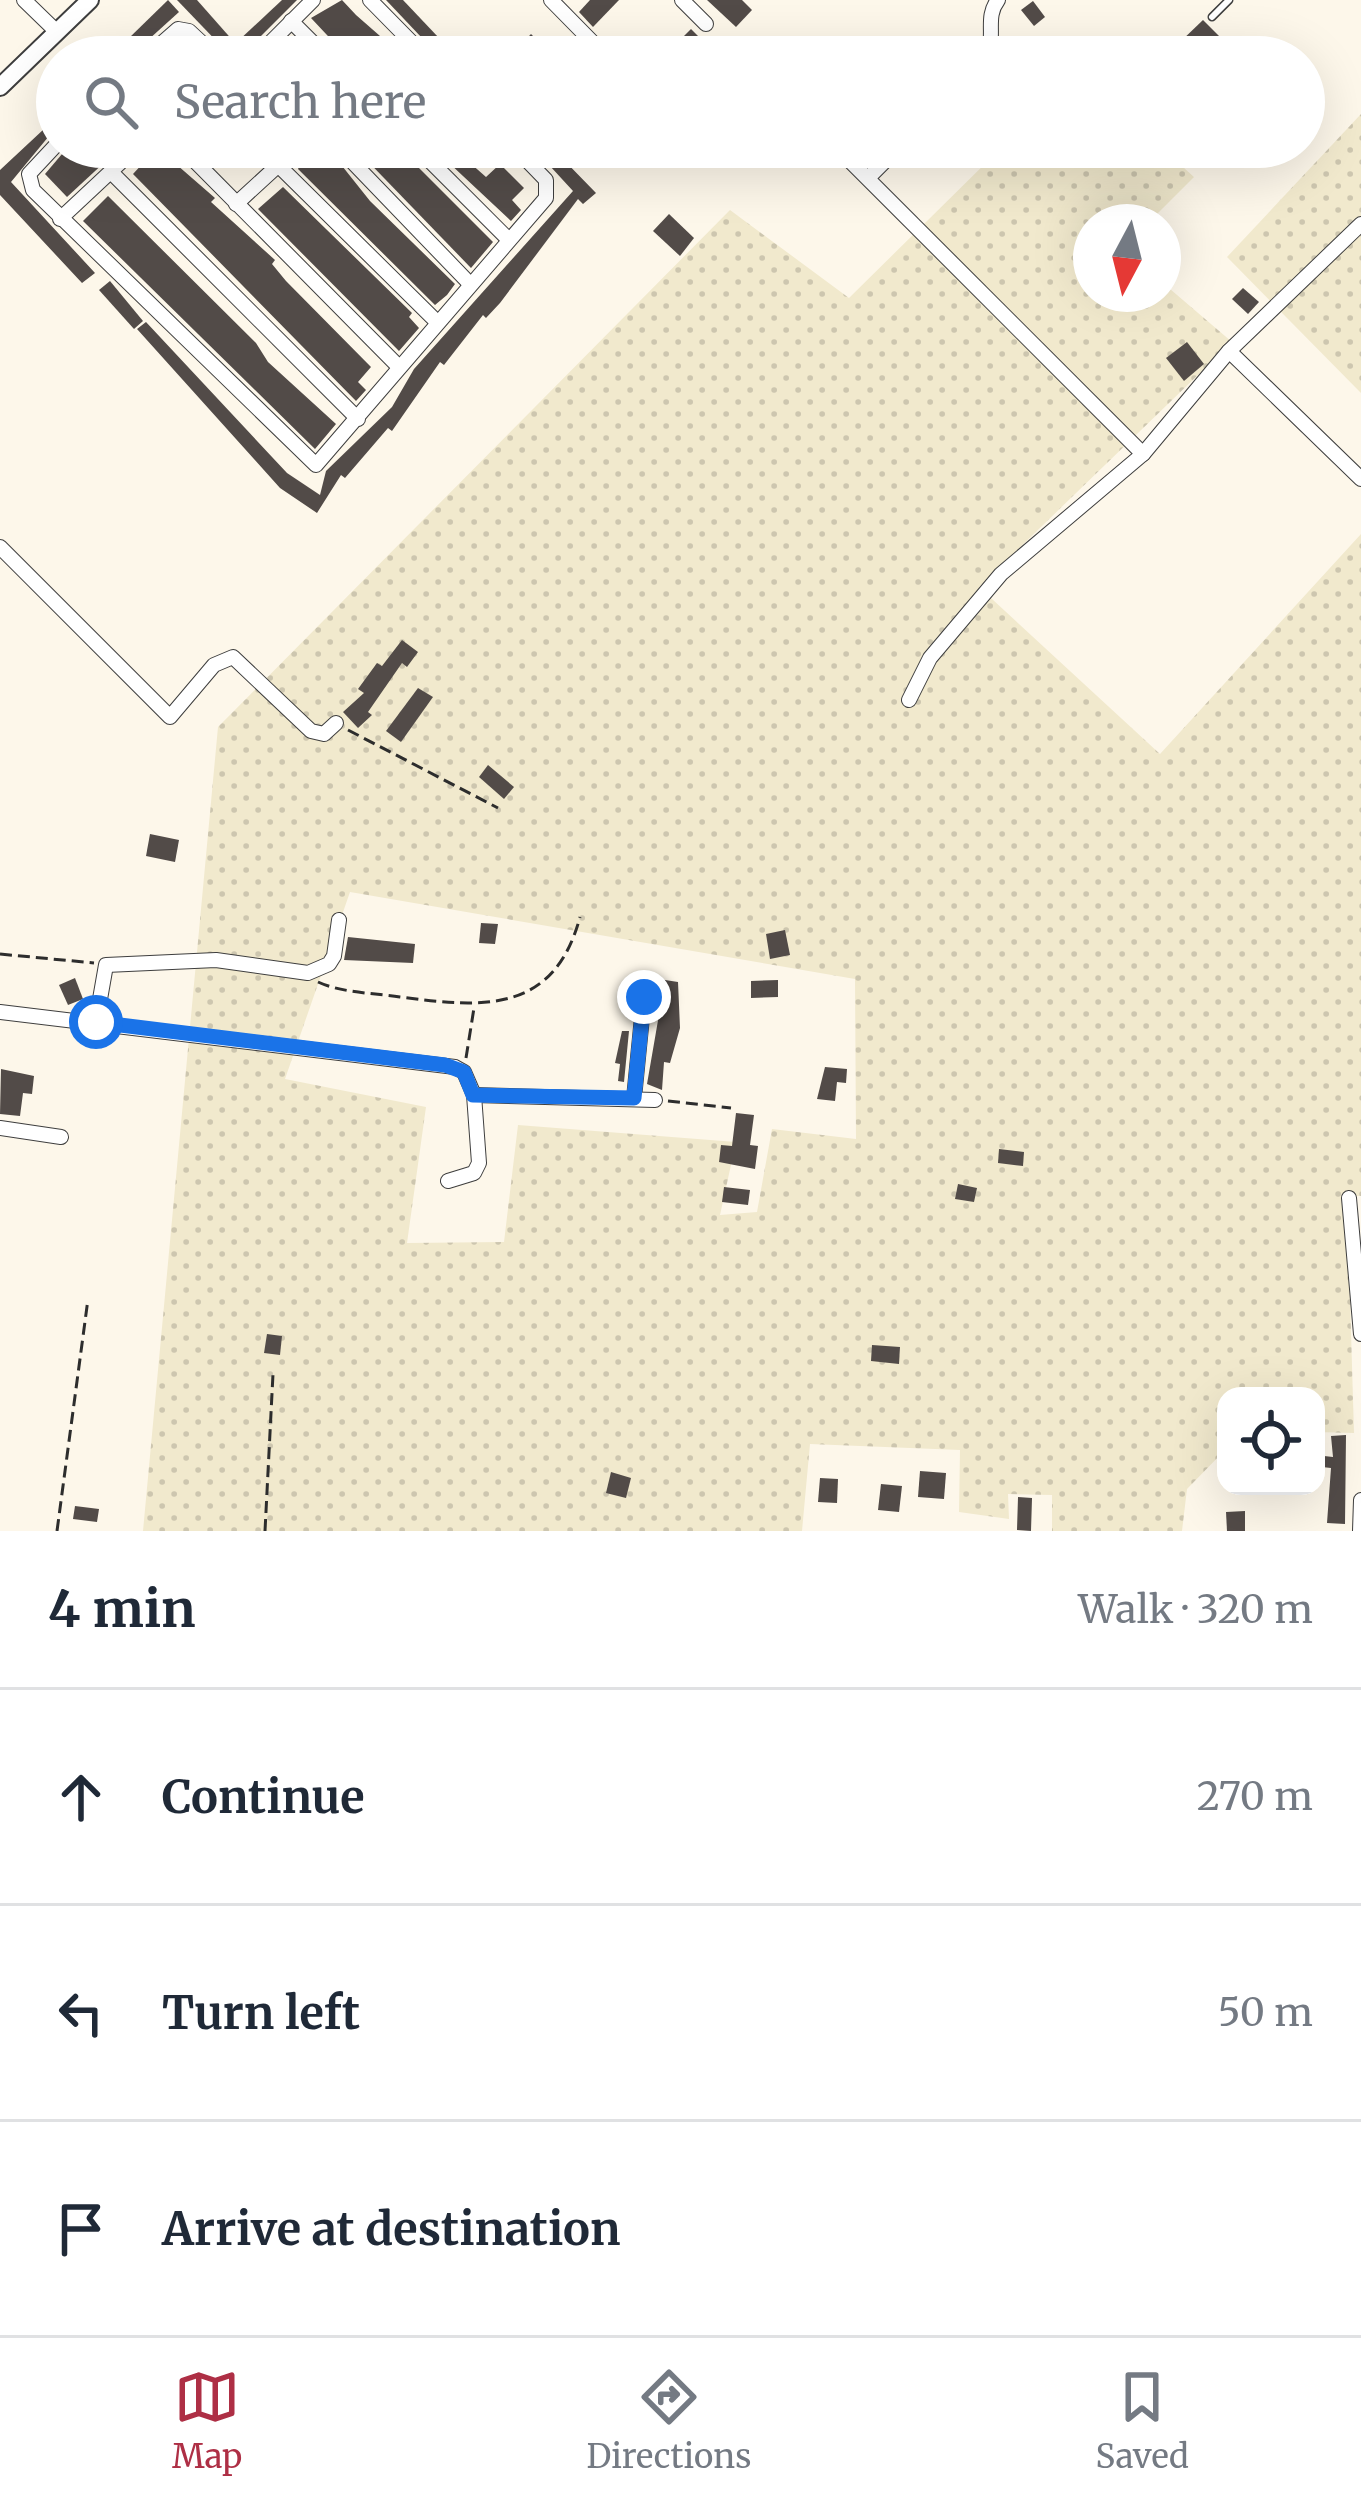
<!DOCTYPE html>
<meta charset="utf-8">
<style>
body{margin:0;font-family:Merriweather,serif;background:#f2f2f3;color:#1f2937}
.controls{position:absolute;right:36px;bottom:36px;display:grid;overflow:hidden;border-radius:24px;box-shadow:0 12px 48px #0002}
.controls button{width:108px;height:108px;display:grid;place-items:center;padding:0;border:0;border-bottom:3px solid #e0e1e3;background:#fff;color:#1f2937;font:60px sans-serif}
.compass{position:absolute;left:1073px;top:204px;width:108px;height:108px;border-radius:50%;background:#fff;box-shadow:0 12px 48px #0002;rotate:187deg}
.stop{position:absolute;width:36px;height:36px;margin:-27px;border:9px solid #1a73e8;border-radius:50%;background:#fff}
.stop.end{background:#1a73e8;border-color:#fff;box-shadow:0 3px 12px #0008}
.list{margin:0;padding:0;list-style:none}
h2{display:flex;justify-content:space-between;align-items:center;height:156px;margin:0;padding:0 48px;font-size:51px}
h2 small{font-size:39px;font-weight:400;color:#747a83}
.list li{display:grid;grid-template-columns:78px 1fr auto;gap:36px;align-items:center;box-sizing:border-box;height:216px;padding:0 48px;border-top:3px solid #e0e1e3}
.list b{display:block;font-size:45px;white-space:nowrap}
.list em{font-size:39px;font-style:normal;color:#747a83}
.icon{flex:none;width:66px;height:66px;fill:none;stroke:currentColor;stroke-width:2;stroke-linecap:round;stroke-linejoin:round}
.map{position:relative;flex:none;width:1361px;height:1531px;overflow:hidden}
.search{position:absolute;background:#fff;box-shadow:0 12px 48px #0002;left:36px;right:36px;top:36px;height:132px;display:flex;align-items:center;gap:30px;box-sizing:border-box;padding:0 42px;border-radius:66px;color:#747a83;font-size:45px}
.sheet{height:804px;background:#fff}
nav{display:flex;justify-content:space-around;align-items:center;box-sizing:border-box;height:168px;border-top:3px solid #e0e1e3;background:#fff;font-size:33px;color:#747a83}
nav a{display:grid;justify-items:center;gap:6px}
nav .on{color:#ae2f45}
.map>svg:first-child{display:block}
.farmland{fill:url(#farmland-dots);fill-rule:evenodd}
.building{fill:#524b48}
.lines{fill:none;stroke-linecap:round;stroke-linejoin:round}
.service-casing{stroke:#3e3e3e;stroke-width:9}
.minor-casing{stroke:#3e3e3e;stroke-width:16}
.tertiary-casing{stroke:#3e3e3e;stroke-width:20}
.path{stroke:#2d2d2d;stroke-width:3;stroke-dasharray:12 6;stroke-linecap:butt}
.service{stroke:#fff;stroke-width:6}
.minor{stroke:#fff;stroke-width:14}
.tertiary{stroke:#fff;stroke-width:16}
.route{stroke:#1a73e8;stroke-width:15}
</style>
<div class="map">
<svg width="1361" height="1531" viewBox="0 0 1361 1531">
<defs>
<pattern id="farmland-dots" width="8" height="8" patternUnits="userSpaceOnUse" patternTransform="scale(3)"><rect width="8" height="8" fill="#f1e9cd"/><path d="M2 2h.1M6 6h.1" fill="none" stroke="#cdc6af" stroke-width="1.8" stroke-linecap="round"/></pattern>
</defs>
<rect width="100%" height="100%" fill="#fdf7ea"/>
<g class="farmland">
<path d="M 1361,114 L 1361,393 L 1227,257 Z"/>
<path d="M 1002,147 L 1161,147 L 1194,177 L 1149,222 L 1091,222 L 1091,294 L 1163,294 L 1163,283 L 1232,342 L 979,587 L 1160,754 L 1361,534 L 1361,1196 L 1347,1196 L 1354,1433 L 1316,1432 L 1316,1396 L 1226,1396 L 1226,1449 L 1187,1489 L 1182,1531 L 1052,1531 L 1052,1495 L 1008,1494 L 1009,1519 L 959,1512 L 960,1450 L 810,1444 L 802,1531 L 143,1531 L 218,727 L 730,210 L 849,298 ZM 350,892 L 855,979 L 856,1139 L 772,1129 L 757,1212 L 720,1215 L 736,1142 L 518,1125 L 504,1242 L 407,1243 L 426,1107 L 285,1079 Z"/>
</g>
<g class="building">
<path d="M 168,0 L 179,12 L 137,50 L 128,39 Z"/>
<path d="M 177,0 L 197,0 L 235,43 L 226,51 Z"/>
<path d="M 282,0 L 297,0 L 246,51 L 237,42 Z"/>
<path d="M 342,0 L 356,15 L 404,57 L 349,57 L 342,51 L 311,18 Z"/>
<path d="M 386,0 L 403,0 L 457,57 L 440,57 Z"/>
<path d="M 590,0 L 619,0 L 593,27 L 579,12 Z"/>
<path d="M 707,0 L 742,0 L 752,10 L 736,27 Z"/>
<path d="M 1033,1 L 1045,17 L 1034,26 L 1021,10 Z"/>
<path d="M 1203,20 L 1226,43 L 1211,57 L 1190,57 L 1178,44 Z"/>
<path d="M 691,29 L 711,49 L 704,57 L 684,57 L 673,47 Z"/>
<path d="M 531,34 L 541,44 L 527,57 L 509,57 Z"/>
<path d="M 44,129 L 49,136 L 11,182 L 95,273 L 82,283 L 0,195 L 0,170 Z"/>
<path d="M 68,147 L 121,147 L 67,197 L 45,174 Z"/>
<path d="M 158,147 L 172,154 L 169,158 L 215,198 L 211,202 L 275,260 L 272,264 L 286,281 L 371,367 L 358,382 L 366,390 L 356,401 L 133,174 Z"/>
<path d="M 309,147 L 327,147 L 370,201 L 455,284 L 447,295 L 435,305 L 298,169 Z"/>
<path d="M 354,147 L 398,147 L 493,242 L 471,268 Z"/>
<path d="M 432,147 L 484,147 L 469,162 L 486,177 L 500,164 L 524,188 L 512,200 L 521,210 L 511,221 Z"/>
<path d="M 559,155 L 596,193 L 583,204 L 578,199 L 500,303 L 486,318 L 483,315 L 444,365 L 440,362 L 392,431 L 388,428 L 345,478 L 341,475 L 317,513 L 280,488 L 137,329 L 146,322 L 287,473 L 320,495 L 326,471 L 392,407 L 414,369 L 573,191 L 550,166 Z"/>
<path d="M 283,187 L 412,313 L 409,317 L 419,328 L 399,351 L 258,209 Z"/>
<path d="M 108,196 L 256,343 L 268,362 L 336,424 L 315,449 L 83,221 Z"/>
<path d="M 669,214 L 694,238 L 680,256 L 653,231 Z"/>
<path d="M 110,281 L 143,321 L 134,329 L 99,290 Z"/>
<path d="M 1243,288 L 1259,302 L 1248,314 L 1232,299 Z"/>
<path d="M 1187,342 L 1204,364 L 1184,381 L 1166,358 Z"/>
<path d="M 402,640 L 418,652 L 407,667 L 402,663 L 368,712 L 372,715 L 358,728 L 343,712 L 364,693 L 358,689 L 377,663 L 382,666 Z"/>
<path d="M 418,688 L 433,697 L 401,742 L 386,731 Z"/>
<path d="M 488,765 L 514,787 L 504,799 L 479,777 Z"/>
<path d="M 150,834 L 179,840 L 175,862 L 146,856 Z"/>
<path d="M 481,923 L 498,924 L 495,944 L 479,943 Z"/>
<path d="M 785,930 L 790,955 L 770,959 L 766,934 Z"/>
<path d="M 348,937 L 415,944 L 413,963 L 344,960 Z"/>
<path d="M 75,978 L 83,999 L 68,1005 L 59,985 Z"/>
<path d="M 665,980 L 678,982 L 680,1028 L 670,1063 L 664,1062 L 662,1090 L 647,1084 Z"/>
<path d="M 778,980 L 778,997 L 751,998 L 751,981 Z"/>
<path d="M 622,1031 L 629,1031 L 624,1082 L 618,1081 L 620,1064 L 615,1063 Z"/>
<path d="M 825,1067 L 847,1069 L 846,1083 L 837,1082 L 835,1101 L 817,1099 Z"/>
<path d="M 1,1069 L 34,1076 L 32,1094 L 23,1093 L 20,1116 L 0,1114 Z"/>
<path d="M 736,1113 L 754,1115 L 750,1145 L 758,1146 L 755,1169 L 719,1162 L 721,1145 L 732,1146 Z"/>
<path d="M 999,1149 L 1024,1152 L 1023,1166 L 998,1163 Z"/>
<path d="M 958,1184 L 977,1188 L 974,1202 L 955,1199 Z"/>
<path d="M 724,1187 L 750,1190 L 748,1205 L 722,1202 Z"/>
<path d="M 267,1334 L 282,1336 L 280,1355 L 264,1353 Z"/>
<path d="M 872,1345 L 900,1347 L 899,1364 L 871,1361 Z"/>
<path d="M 1346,1435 L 1345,1524 L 1327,1523 L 1331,1468 L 1322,1467 L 1324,1456 L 1333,1457 L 1331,1436 Z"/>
<path d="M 920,1471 L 946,1473 L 944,1499 L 918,1497 Z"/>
<path d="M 611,1472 L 631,1478 L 626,1498 L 606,1493 Z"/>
<path d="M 820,1478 L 838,1479 L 837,1503 L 818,1502 Z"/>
<path d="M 881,1484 L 902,1486 L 899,1512 L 878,1510 Z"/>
<path d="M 1018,1497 L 1032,1498 L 1031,1531 L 1017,1530 Z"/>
<path d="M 75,1506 L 99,1509 L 97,1522 L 73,1519 Z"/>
<path d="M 1245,1511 L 1245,1531 L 1227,1531 L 1226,1512 Z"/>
</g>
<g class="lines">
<g class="service-casing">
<path id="service" d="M 1212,17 L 1229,0"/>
</g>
<g class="minor-casing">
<g id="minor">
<path d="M 24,0 L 57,32"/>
<path d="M 370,0 L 426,57"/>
<path d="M 551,0 L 607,57"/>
<path d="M 682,0 L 706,24"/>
<path d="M 291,21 L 327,57"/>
<path d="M 146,57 L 178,29 L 189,31 L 217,57"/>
<path d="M 256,57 L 313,0"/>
<path d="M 900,57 L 902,55"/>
<path d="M 986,57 C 997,37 984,18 998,0"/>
<path d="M 57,144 L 29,174 L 33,190 L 316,465 L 546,198 L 546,180 L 514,147"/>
<path d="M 181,147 L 399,367"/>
<path d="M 338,147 L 470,284"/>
<path d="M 416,147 L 508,239"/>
<path d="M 696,147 L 710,155 L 727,147"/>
<path d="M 836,147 L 1143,454"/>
<path d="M 279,166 L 437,322"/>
<path d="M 111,172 L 358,419"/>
<path d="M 869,177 L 899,147"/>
<path d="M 236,204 L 298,147"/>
<path d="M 60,219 L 137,147"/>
<path d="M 1229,351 L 1361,479"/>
<path d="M 0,547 L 170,717 L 214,665 L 233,657 L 311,731 L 324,734 L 336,723"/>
<path d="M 909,700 L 930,658 L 1001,574 L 1143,454 L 1229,351 L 1361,224"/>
<path d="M 0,1012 L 455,1067 L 464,1072 L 474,1095 L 479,1163 L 474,1173 L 448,1181"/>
<path d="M 96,1022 L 106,965 L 216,960 L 308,973 L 329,964 L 334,956 L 339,920"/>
<path d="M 474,1095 L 655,1100"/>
<path d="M 634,1098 L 644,997"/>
<path d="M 0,1128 L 61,1137"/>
<path d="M 1349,1198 L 1361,1334"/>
<path d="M 1360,1531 L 1361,1500"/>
</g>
</g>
<g class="tertiary-casing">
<path id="tertiary" d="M 0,87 L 90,0"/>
</g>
<g class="path">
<path d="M 348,730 L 498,808"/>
<path d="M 0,954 L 94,963"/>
<path d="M 318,982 C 342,993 374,993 400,997 C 483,1008 554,1014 580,917"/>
<path d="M 466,1058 L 474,1008"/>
<path d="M 668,1101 L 731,1108"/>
<path d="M 57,1531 L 88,1299"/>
<path d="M 265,1531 L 273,1374"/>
</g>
<use href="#service" class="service"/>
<use href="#minor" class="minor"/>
<use href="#tertiary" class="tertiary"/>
</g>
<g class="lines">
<path class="route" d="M 96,1022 L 445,1065 L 464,1072 L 473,1095 L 634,1098 L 644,997"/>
</g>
</svg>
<div class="controls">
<button><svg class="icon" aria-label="locate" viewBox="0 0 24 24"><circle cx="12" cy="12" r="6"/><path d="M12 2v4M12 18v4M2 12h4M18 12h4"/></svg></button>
</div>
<svg class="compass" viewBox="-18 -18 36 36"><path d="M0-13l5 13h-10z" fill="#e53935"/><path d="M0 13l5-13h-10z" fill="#747a83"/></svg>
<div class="stop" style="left:96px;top:1022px"></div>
<div class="stop end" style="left:644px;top:997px"></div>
<div class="search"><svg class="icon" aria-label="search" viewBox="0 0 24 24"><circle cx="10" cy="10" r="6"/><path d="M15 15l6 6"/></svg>Search here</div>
</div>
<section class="sheet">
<h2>4 min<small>Walk · 320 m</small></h2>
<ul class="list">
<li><svg class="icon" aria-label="ahead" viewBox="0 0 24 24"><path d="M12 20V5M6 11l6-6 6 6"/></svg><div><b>Continue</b></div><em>270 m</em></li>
<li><svg class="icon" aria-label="left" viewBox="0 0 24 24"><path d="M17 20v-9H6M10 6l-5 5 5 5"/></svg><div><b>Turn left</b></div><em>50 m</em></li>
<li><svg class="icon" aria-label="arrive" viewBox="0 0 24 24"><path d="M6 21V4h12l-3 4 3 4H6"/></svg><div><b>Arrive at destination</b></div></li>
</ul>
</section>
<nav>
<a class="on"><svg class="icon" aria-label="map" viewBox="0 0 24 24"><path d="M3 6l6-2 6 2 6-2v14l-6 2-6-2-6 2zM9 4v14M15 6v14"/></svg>Map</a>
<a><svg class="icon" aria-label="directions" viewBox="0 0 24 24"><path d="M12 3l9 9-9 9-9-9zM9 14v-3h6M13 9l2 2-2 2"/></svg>Directions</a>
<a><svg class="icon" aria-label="saved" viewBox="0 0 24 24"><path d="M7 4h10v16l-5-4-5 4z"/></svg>Saved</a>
</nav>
